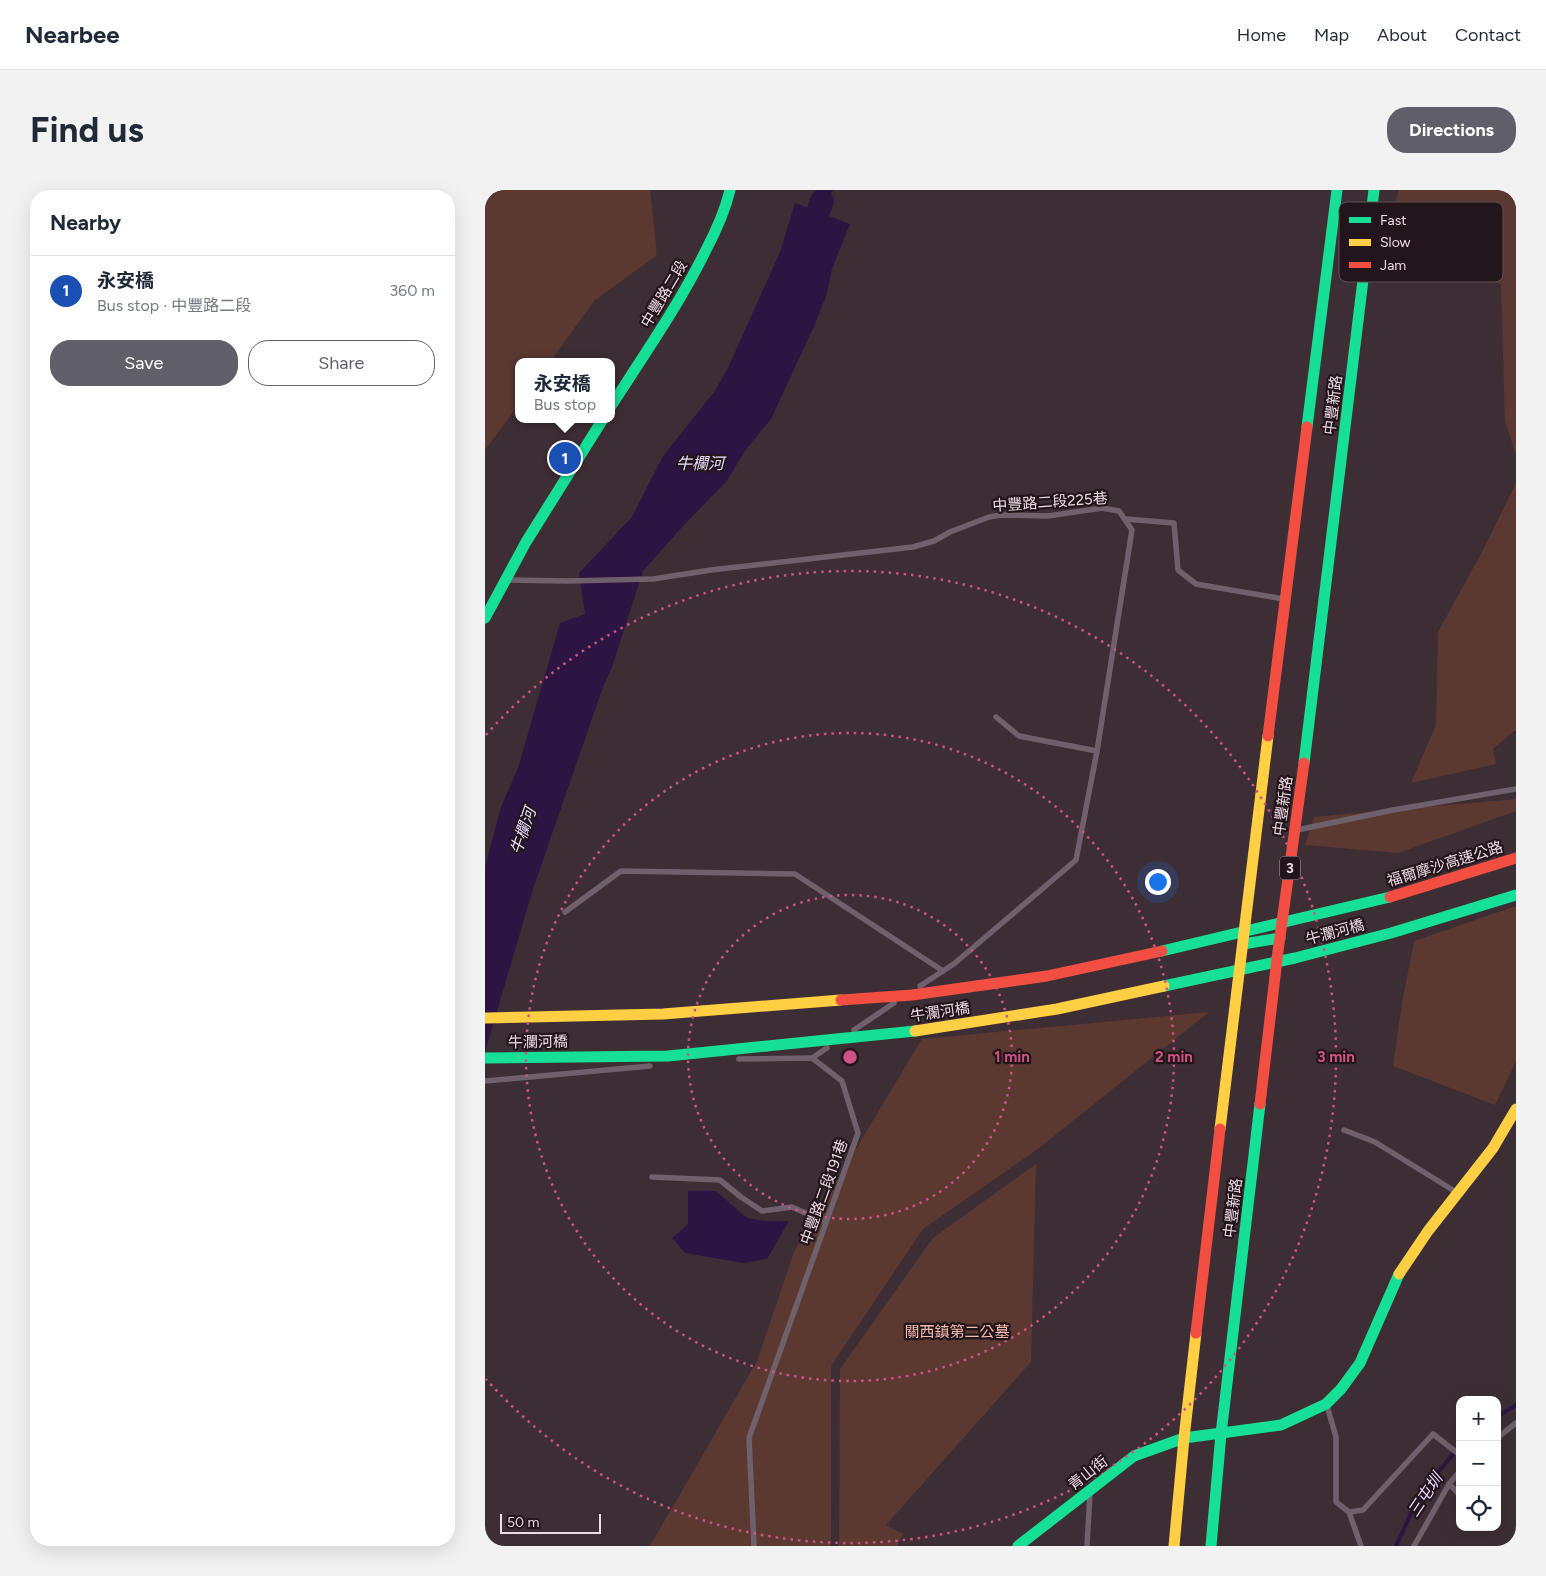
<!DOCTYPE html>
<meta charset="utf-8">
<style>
body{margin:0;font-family:Figtree,"Noto Sans TC",sans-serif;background:#f2f2f3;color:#1f2937}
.controls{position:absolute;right:15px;bottom:15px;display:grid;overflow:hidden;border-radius:10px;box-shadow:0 5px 20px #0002}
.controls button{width:45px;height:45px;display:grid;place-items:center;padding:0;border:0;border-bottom:1px solid #e0e1e3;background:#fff;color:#1f2937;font:25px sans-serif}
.scale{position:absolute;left:15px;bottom:12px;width:101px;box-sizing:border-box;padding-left:5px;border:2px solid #eedbe3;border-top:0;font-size:14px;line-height:18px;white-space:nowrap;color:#eedbe3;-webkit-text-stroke:4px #22151b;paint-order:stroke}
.you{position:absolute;left:672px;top:691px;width:18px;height:18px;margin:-12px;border:4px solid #fff;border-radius:50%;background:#1a73e8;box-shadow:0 0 0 8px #1a73e833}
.badge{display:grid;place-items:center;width:32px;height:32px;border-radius:50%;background:#605e69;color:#fff;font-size:16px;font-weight:700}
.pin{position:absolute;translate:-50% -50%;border:2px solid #fff;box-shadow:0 1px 5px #0006}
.popup{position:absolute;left:30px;top:168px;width:100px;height:65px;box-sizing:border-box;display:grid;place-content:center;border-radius:10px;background:#fff;filter:drop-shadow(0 1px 4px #0005);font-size:16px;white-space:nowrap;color:#747a83}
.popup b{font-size:19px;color:#1f2937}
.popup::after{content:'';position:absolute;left:50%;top:100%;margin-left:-10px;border:10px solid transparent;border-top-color:#fff}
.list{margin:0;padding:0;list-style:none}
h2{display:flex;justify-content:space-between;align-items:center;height:65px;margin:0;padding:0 20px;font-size:21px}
h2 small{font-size:16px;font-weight:400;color:#747a83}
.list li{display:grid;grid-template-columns:32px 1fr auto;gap:15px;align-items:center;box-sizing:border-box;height:70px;padding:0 20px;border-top:1px solid #e0e1e3}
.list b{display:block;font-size:19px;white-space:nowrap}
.list p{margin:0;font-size:16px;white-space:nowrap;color:#747a83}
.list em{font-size:16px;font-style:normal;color:#747a83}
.actions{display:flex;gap:10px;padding:15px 20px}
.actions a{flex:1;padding:11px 0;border:1px solid #605e69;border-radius:20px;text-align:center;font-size:18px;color:#605e69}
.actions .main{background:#605e69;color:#fff}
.icon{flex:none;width:28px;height:28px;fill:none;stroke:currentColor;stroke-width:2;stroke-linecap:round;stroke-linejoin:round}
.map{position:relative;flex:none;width:1031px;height:1356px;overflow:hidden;border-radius:20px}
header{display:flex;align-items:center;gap:30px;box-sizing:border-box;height:70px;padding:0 25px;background:#fff;border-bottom:1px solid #e0e1e3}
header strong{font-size:24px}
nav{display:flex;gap:28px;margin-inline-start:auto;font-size:18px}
.intro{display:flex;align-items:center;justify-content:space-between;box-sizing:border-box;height:120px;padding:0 30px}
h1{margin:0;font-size:35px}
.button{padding:12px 22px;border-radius:20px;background:#605e69;color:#fff;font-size:18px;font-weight:700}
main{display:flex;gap:30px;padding:0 30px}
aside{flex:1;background:#fff;border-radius:20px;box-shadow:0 5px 20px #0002}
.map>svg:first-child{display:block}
.green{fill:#5b3930}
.water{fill:#2d1543}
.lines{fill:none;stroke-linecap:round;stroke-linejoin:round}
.stream{stroke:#2d1543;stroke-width:4}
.river{stroke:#2d1543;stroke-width:24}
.lane{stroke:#6f616c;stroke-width:5.5}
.fast{stroke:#16e098;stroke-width:11}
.slow{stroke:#ffcf43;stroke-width:11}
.jam{stroke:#f24e42;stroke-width:11}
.ring{fill:none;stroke:#cf5284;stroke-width:2.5;stroke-dasharray:2.5 5}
.labels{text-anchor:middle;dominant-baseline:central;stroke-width:4.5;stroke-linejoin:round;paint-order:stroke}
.shield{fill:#22151b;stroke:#b1a0a7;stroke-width:1}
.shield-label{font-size:14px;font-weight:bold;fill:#eedbe3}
.street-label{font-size:15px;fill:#eedbe3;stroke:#22151b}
.park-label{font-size:15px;fill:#f6bba9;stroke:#22151b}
.water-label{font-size:16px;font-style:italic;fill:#e8dbfe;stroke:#22151b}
.key{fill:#22151b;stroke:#5f5057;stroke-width:1}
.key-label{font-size:14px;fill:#eedbe3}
.centre{fill:#cf5284;stroke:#22151b;stroke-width:2.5}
.ring-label{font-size:15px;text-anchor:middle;font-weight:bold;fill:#cf5284;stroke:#22151b;stroke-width:4.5;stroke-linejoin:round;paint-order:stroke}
</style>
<header>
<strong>Nearbee</strong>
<nav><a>Home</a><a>Map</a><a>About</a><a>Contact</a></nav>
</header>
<div class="intro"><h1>Find us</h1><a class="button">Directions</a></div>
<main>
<aside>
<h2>Nearby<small></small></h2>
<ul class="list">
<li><span class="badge" style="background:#1a4fb4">1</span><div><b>永安橋</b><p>Bus stop · 中豐路二段</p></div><em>360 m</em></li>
</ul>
<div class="actions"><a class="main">Save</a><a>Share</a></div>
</aside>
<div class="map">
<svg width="1031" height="1356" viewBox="0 0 1031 1356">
<rect width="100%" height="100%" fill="#3d2e35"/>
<g class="green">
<path d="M 0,0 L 165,0 L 172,65 L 109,111 L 65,172 L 34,172 L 34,214 L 0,260 Z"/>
<path d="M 914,0 L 1031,0 L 1031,265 L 1020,231 L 1016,94 L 898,53 Z"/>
<path d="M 1031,293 L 1031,541 L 1029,541 L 1008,559 L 1011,574 L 926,593 L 951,535 L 953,442 L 996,364 Z"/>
<path d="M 1031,609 L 1031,621 L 913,663 L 820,655 L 829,627 Z"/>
<path d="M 1031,716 L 1031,871 L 1010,915 L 908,876 L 917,813 L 929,751 Z"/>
<path d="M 724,822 L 554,958 L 438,1039 L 346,1176 L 346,1356 L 165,1356 L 272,1171 L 309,1062 L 437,849 Z"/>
<path d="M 551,974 L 546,1172 L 401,1335 L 418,1344 L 412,1356 L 354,1356 L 355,1179 L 448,1048 Z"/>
</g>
<g class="water">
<path d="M 310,13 L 365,34 L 347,79 L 341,106 L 331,132 L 286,229 L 262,258 L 241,292 L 199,335 L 158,381 L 127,477 L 118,497 L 48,699 L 0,862 L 0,677 L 16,617 L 33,578 L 75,433 L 100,424 L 94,383 L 147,327 L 178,266 L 229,202 L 242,180 L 295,62 Z"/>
<path d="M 203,1001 L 231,1001 L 262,1028 L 281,1031 L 304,1031 L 282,1069 L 258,1073 L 200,1063 L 187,1048 L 203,1034 Z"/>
</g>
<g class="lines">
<g class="stream">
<path d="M 337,0 L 337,10"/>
<path d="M 337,11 L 346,0"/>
<path d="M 1012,1227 L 1031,1215"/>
<path d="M 911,1356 L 929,1317 L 950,1286 L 975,1256"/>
</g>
<path class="river" d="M 322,52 L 337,11"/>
<g class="lane">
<path d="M 641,329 L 689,333 L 693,380 L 711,394 L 799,409"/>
<path d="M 23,390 L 82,391 L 168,389 L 226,380 L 428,357 L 449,351 L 465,342 L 504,327 L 516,325 L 563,326 L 617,318 L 634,321 L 647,340 L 612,561"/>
<path d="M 812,640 L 908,620 L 1031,599"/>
<path d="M 80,722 L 136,681 L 310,684 L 458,781"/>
<path d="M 435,796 L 470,773 L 591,670 L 612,561 L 534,546 L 511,527"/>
<path d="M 369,840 L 409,813"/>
<path d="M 327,868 L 342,858"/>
<path d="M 254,869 L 327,868 L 357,891 L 373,943 L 264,1248 L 269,1356"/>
<path d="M 0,891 L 165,876"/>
<path d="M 859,940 L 890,952 L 971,1002"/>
<path d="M 167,987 L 235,990 L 256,1007 L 277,1021 L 307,1017 L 341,1032"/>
<path d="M 842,1216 L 851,1247 L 851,1312 L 864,1322 L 878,1320 L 948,1244 L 975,1265"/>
<path d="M 1012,1248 L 1031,1233"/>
<path d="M 964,1294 L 975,1305"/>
<path d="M 864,1322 L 876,1356"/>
<path d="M 602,1356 L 605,1304"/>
<path d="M 929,1356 L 964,1294 L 975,1281"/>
</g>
<g class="fast">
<path d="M 126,216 C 159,165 194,115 221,60 C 231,41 240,21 245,0"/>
<path d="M 822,237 L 852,0"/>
<path d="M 0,428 L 41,352 L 118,229"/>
<path d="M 819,573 L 889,0"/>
<path d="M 758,754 L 795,748"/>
<path d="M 677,761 L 905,707"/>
<path d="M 679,796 L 810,768 L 906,743 L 1031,705"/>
<path d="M 0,868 L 183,866 L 430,841"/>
<path d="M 533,1356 L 649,1266 L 699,1248 L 796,1235 L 841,1214 L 856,1199 L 875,1173 L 914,1084"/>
<path d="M 726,1356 L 736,1244 L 775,914"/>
</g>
<g class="slow">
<path d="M 0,828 L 178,824 L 356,810"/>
<path d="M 430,841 L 572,819 L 679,796"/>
<path d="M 735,939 L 783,546"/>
<path d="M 914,1084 L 943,1041 L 1008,958 L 1031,919"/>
<path d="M 689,1356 L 699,1248 L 711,1143"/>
</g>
<g class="jam">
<path d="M 783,546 L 822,237"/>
<path d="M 905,707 L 1031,668"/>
<path d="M 356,810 L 427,805 L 562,786 L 677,761"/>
<path d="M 775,914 L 793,761 L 819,573"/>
<path d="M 711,1143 L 735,939"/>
</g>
</g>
<g class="ring">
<circle cx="365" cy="867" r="162"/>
<circle cx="365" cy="867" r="324"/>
<path d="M1 545A486 486 0 1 1 1 1189"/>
</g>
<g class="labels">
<rect class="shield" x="795" y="666.5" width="20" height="23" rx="4"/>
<g class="shield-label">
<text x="805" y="678">3</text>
</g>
<g class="street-label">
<text transform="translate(179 104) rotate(-59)">中豐路二段</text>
<text transform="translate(848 215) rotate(-83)">中豐新路</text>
<text transform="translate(565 312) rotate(-4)">中豐路二段225巷</text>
<text transform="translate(798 616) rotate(-82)">中豐新路</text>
<text transform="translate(960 674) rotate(-17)">福爾摩沙高速公路</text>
<text transform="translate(850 742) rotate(-15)">牛瀾河橋</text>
<text transform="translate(455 822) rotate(-8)">牛瀾河橋</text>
<text transform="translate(53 852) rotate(-1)">牛瀾河橋</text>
<text transform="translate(339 1002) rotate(-70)">中豐路二段191巷</text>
<text transform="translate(748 1018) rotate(-83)">中豐新路</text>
<text transform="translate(603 1283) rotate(-38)">青山街</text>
</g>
<g class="park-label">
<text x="472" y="1142">關西鎮第二公墓</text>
</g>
<g class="water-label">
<text x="215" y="273">牛欄河</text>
<text transform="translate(38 641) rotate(-71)">牛欄河</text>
<text transform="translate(940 1305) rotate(-56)">三屯圳</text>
</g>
</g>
<rect x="854" y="12" width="164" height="80" rx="8" class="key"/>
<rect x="864" y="27" width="22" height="6" fill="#16e098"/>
<rect x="864" y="49" width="22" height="7" fill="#ffcf43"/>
<rect x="864" y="72" width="22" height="6" fill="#f24e42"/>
<g class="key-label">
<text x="895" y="35">Fast</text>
<text x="895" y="57">Slow</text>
<text x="895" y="80">Jam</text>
</g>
<circle cx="365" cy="867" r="8" class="centre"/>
<g class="ring-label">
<text x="527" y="872">1 min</text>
<text x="689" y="872">2 min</text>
<text x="851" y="872">3 min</text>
</g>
</svg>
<div class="controls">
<button>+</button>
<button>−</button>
<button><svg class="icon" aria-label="locate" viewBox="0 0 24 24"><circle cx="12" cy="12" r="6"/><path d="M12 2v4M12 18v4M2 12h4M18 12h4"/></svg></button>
</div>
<div class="scale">50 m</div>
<div class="you"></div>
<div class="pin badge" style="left:80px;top:268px;background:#1a4fb4">1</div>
<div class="popup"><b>永安橋</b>Bus stop</div>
</div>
</main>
